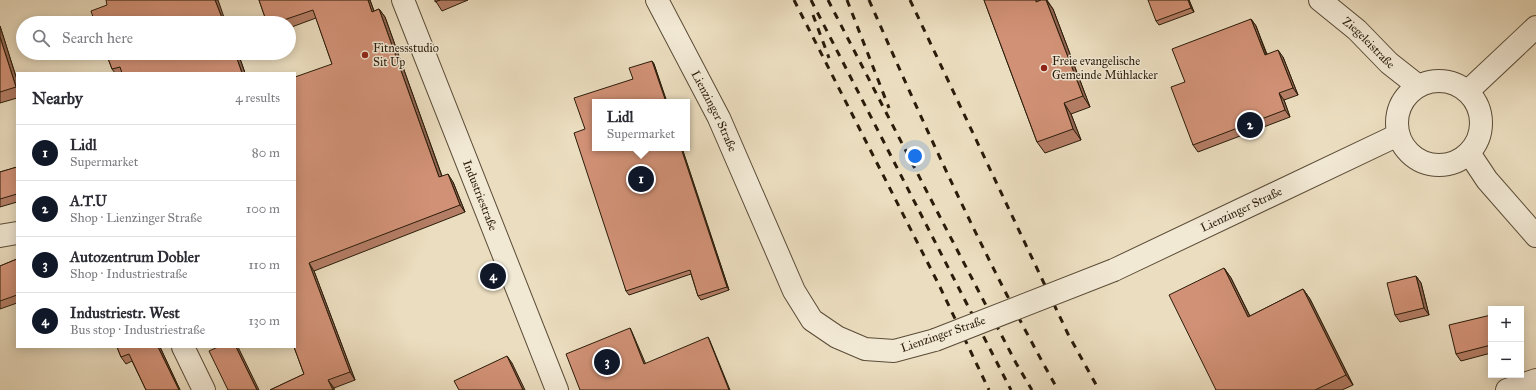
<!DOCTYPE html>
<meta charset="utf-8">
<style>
body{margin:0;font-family:"IM FELL Great Primer",serif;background:#f7f7f7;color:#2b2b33}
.controls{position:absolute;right:12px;bottom:12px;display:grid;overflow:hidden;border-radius:0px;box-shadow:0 2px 10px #0003}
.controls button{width:36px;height:36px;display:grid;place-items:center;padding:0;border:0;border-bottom:1px solid #e1e1e2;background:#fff;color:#2b2b33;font:20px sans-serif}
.you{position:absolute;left:915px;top:156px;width:14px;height:14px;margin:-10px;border:3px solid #fff;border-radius:50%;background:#1a73e8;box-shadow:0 0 0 6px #1a73e833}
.badge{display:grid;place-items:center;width:26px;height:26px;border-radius:50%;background:#111827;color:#fff;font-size:13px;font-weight:700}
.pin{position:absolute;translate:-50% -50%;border:2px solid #fff;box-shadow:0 1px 4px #0006}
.popup{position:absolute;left:592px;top:99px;width:98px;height:52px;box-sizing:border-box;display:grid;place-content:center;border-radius:0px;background:#fff;filter:drop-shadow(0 1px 3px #0005);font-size:13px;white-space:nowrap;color:#7c7c81}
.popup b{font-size:15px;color:#2b2b33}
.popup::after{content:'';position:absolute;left:50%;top:100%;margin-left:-8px;border:8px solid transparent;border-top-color:#fff}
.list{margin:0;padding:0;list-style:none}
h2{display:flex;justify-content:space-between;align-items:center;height:52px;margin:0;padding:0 16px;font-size:17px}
h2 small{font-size:13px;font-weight:400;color:#7c7c81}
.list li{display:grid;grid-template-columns:26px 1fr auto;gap:12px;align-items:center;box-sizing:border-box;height:56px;padding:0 16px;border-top:1px solid #e1e1e2}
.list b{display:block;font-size:15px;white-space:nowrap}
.list p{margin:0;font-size:13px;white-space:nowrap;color:#7c7c81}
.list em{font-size:13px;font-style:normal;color:#7c7c81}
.icon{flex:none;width:22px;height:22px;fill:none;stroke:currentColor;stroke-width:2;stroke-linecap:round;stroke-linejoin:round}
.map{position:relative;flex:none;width:1536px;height:390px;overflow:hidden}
.search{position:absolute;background:#fff;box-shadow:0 2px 10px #0003;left:16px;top:16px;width:280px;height:44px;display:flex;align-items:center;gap:10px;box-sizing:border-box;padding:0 14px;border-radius:22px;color:#7c7c81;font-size:15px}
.panel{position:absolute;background:#fff;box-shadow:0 2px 10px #0003;left:16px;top:72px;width:280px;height:276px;border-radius:0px}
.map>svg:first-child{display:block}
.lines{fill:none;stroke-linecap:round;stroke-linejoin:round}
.minor-casing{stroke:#5a4c37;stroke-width:24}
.tertiary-casing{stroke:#5a4c37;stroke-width:24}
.minor{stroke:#f2e9d5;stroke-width:22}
.tertiary{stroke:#f2e9d5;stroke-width:22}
.rail{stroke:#2a1c0a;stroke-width:3;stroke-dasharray:7 7;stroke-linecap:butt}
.minor-bridge-casing{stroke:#5a4c37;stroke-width:24;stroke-linecap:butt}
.minor-bridge{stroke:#f2e9d5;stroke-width:22}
.wall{fill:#b47d65;stroke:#2a1c0a}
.shaded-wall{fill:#926653;stroke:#2a1c0a}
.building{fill:#d19176;stroke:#2a1c0a}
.poi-dot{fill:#8f2418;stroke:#f2e9d5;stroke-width:1.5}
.labels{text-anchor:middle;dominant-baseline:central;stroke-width:3;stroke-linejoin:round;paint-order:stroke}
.street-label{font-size:12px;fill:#2a1c0a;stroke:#f2e9d5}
.poi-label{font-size:12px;fill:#2a1c0a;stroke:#f2e9d5;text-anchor:start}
</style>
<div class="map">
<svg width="1536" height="390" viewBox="0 0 1536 390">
<rect width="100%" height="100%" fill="#ebddbf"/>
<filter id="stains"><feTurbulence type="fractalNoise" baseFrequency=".005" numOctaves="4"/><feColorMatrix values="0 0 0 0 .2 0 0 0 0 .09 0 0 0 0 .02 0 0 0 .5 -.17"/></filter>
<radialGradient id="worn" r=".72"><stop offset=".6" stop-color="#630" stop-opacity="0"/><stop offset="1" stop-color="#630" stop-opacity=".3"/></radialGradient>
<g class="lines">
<g class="minor-casing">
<g id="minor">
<path id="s1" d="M 403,0 L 557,390"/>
<path id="s2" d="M 657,0 L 719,118 L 794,291 L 812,320 L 837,337 L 865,349 L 894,351 L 935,340"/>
<path d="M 1468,91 L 1536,27"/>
<path d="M 0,236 L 17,233"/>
<path id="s3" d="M 1114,270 L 1398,135"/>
<path d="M 183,347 L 204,390"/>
<path d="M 1507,390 L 1536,380"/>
</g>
</g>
<g class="tertiary-casing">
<g id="tertiary">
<path id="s4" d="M 1320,0 L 1357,30 L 1389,63 L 1417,85"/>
<circle cx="1439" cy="123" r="42"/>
<path d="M 1469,153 L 1487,180 L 1536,236"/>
</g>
</g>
<use href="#minor" class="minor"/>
<use href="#tertiary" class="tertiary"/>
<g class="rail">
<path d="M 794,0 L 939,285 L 989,390"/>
<path d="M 811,0 L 1011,390"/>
<path d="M 828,0 L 940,217 L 1016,363 L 1032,390"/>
<path d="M 847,0 L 889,108"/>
<path d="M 869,0 C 927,132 987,264 1058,390"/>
<path d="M 910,0 L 1068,334 L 1099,390"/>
<path d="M 813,15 L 829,58"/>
</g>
<g class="minor-bridge-casing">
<path id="minor-bridge" d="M 935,340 L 1114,270"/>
</g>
<use href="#minor-bridge" class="minor-bridge"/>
</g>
<g class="wall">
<path d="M 259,0 L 370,0 L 374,11 L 379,9 L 385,17 L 442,176 L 453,182 L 465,212 L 314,271 L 355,380 L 334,388 L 334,390 L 270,390 L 304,374 L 294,347 L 332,64 L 316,18 L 289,28 L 289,23 L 267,23 Z"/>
<path d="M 435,0 L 468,0 L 442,11 Z"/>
<path d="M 984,0 L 1039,0 L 1039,1 L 1047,0 L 1053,9 L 1090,107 L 1071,114 L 1081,140 L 1045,153 L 1037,142 Z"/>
<path d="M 1189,0 L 1194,12 L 1159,25 L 1156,21 Z"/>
<path d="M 1251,19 L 1256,26 L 1267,54 L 1283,57 L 1298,95 L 1284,100 L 1290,117 L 1198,152 L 1193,145 L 1185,82 Z"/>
<path d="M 0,26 L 17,80 L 17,98 L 0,103 Z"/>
<path d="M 106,53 L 238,53 L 245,73 L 115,73 L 112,69 Z"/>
<path d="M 652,61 L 654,64 L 729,290 L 701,300 L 698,296 L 691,274 L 629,295 L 626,291 L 585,129 L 633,79 Z"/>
<path d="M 17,167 L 17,202 L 0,207 L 0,172 Z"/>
<path d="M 17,259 L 17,303 L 0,309 L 0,266 Z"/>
<path d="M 1224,268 L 1231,278 L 1250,316 L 1303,289 L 1310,299 L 1353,385 L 1342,390 L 1216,390 Z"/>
<path d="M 1416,276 L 1421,283 L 1429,315 L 1400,322 L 1395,315 Z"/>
<path d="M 1491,315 L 1491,353 L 1461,361 L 1456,354 Z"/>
<path d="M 117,347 L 160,347 L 180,390 L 146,390 L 132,361 L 126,364 L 121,357 Z"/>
</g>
<g class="shaded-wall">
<path d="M 215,0 L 218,0 L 226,23 L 224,23 Z"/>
<path d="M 368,0 L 370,0 L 377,20 L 372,12 Z"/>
<path d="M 1046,0 L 1053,9 L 1090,107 L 1083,96 Z"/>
<path d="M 1188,0 L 1189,0 L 1194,12 L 1191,8 Z"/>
<path d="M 379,9 L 385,17 L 445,185 L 439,177 Z"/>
<path d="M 1251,19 L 1256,26 L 1269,62 L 1265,55 Z"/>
<path d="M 0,26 L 17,80 L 17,89 L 16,87 L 0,37 Z"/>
<path d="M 1278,50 L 1283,57 L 1298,95 L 1293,88 Z"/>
<path d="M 235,53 L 238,53 L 245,73 L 242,73 Z"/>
<path d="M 652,61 L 654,64 L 667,102 L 666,102 Z"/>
<path d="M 1279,93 L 1284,100 L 1290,117 L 1285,110 Z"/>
<path d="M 1064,103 L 1071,114 L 1081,140 L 1073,129 Z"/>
<path d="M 681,148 L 682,148 L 729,290 L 727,287 Z"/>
<path d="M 448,174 L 453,182 L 465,212 L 460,205 Z"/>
<path d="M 309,263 L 314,271 L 355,380 L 350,372 Z"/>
<path d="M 1224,268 L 1231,278 L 1255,327 L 1248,317 Z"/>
<path d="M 1416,276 L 1421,283 L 1429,315 L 1424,308 Z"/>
<path d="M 1303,289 L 1310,299 L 1353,385 L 1346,375 Z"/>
<path d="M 630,328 L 632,332 L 647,367 L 644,364 Z"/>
<path d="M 708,337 L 710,341 L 730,390 L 729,390 Z"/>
<path d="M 158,347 L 160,347 L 180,390 L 179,390 Z"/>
<path d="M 236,347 L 238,347 L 259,390 L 257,390 Z"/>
<path d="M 507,356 L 512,363 L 525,390 L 523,390 Z"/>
<path d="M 328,380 L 334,388 L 334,390 L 333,390 Z"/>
</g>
<g class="building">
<path d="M 106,0 L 215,0 L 224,23 L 95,23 L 91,11 L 107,5 Z"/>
<path d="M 259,0 L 368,0 L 372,12 L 379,9 L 439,177 L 448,174 L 460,205 L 309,263 L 350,372 L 328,380 L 333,390 L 270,390 L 304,374 L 294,347 L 295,347 L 295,77 L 332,64 L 313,10 L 275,23 L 267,23 Z"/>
<path d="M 435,0 L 440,0 L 435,2 Z"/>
<path d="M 984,0 L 1036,0 L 1036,2 L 1041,0 L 1046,0 L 1083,96 L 1064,103 L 1073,129 L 1037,142 Z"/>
<path d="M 1148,0 L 1188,0 L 1191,8 L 1156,21 Z"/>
<path d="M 1251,19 L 1265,55 L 1278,50 L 1293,88 L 1279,93 L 1285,110 L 1193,145 L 1171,87 L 1185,82 L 1172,49 Z"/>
<path d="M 0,37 L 16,87 L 0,92 Z"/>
<path d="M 106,53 L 235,53 L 242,73 L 122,73 L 120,67 L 112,69 Z"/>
<path d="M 652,61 L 666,102 L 595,102 L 595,148 L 681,148 L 727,287 L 698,296 L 690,270 L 626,291 L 574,133 L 585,129 L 574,98 L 633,79 L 629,68 Z"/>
<path d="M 17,167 L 17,194 L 0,199 L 0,172 Z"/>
<path d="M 17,259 L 17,295 L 0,301 L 0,266 Z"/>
<path d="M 1224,268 L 1248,317 L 1303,289 L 1346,375 L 1315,390 L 1216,390 L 1169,295 Z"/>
<path d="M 1416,276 L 1424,308 L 1395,315 L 1387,283 Z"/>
<path d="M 1491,315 L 1491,345 L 1456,354 L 1449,325 Z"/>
<path d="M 630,328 L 644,364 L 708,337 L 729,390 L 580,390 L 566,354 Z"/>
<path d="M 117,347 L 158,347 L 179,390 L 146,390 L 129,354 L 121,357 Z"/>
<path d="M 218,347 L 236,347 L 257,390 L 228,390 L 209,351 Z"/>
<path d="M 507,356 L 523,390 L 459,390 L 454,381 Z"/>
</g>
<g class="poi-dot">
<circle cx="365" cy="55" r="4"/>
<circle cx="1044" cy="68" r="4"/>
</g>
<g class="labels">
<g class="street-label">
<text stroke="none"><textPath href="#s4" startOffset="65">Ziegeleistraße</textPath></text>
<text stroke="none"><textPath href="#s2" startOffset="125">Lienzinger Straße</textPath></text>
<text stroke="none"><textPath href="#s1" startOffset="210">Industriestraße</textPath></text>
<text stroke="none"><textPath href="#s3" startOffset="141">Lienzinger Straße</textPath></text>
<text transform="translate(943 334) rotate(-19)">Lienzinger Straße</text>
</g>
<g class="poi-label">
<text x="373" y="48">Fitnessstudio<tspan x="373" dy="14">Sit Up</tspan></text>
<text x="1052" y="61">Freie evangelische<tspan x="1052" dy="14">Gemeinde Mühlacker</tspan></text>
</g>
</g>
<rect width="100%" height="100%" filter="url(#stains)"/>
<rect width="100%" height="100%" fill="url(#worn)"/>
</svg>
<div class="controls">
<button>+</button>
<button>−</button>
</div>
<div class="you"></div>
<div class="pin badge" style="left:641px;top:179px">1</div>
<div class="popup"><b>Lidl</b>Supermarket</div>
<div class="pin badge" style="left:1250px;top:125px">2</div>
<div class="pin badge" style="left:607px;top:362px">3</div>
<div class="pin badge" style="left:493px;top:276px">4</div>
<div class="search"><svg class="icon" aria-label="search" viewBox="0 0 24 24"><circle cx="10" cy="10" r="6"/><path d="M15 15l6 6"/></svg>Search here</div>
<section class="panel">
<h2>Nearby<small>4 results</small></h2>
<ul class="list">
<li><span class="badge">1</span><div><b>Lidl</b><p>Supermarket</p></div><em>80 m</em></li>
<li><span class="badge">2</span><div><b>A.T.U</b><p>Shop · Lienzinger Straße</p></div><em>100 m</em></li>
<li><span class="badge">3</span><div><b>Autozentrum Dobler</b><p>Shop · Industriestraße</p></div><em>110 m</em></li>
<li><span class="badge">4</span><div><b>Industriestr. West</b><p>Bus stop · Industriestraße</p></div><em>130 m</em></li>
</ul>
</section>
</div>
